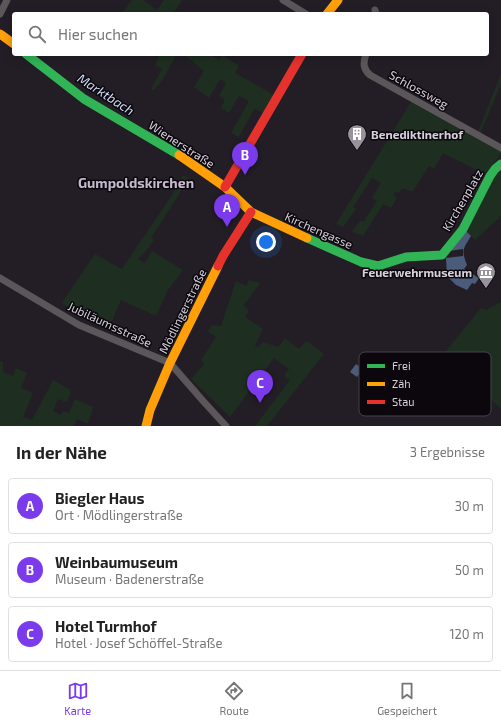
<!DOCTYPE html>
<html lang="de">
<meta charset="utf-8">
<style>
body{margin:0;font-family:"Exo 2",sans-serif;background:#f2f2f2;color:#222}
.you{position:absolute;left:266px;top:242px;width:14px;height:14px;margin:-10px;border:3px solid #fff;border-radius:50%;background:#1a73e8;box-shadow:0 0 0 6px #1a73e833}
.badge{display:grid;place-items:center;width:26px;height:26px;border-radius:50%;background:#7c3aed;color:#fff;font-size:13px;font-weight:700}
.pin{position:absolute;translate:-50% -33px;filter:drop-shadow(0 1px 2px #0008)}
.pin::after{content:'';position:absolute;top:21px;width:14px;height:12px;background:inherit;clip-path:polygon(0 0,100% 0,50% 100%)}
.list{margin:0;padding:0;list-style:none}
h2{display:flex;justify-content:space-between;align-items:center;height:52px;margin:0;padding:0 16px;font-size:17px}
h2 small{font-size:13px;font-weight:400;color:#767676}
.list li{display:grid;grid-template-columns:26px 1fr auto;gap:12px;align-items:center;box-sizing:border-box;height:56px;margin:0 8px 8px;padding:0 8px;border:1px solid #e0e0e0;border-radius:4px}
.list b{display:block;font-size:15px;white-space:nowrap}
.list p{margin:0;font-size:13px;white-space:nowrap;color:#767676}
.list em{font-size:13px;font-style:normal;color:#767676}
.icon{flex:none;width:22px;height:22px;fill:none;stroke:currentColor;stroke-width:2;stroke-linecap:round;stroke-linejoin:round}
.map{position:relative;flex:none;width:501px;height:426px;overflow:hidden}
.search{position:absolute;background:#fff;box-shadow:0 2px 10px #0003;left:12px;right:12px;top:12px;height:44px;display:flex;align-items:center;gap:10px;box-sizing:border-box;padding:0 14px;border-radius:4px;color:#767676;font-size:15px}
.sheet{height:244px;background:#fff}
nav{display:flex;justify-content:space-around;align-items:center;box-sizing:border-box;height:56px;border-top:1px solid #e0e0e0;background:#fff;font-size:11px;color:#767676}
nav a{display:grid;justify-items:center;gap:2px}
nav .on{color:#7c3aed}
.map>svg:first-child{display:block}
.green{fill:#1e2e21}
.water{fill:#4b5c7a}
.pier{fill:#231e26}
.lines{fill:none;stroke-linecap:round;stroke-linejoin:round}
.stream{stroke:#4b5c7a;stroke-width:3}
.street{stroke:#5a5659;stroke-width:7}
.fast{stroke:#30b455;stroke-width:9}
.slow{stroke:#ff9f0a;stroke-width:9}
.jam{stroke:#e5322d;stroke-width:9}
.labels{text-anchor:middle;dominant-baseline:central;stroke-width:3;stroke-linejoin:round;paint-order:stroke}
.street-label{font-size:12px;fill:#d6d0db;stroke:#0b070d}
.poi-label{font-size:12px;font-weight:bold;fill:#d6d0db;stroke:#0b070d;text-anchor:start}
.water-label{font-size:13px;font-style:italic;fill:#d1dff5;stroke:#0b070d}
.quarter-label{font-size:14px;font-weight:bold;fill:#c5b9cd;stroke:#0b070d}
.key{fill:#0b070d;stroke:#48434b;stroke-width:1}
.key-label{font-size:11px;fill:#d6d0db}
</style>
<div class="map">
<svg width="501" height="426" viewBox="0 0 501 426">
<rect width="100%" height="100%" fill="#231e26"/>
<g class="green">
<path d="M 132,0 L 143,0 L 157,10 L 164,0 L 182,0 L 173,14 L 121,14 Z"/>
<path d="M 160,54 L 177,54 L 163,79 L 154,90 L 151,89 L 162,69 L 155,65 Z"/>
<path d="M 182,54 L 214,54 L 213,56 L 219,60 L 222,55 L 239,66 L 235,73 L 274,95 L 263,113 L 254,109 L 239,137 L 231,133 L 249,101 L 239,96 L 229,113 L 221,108 L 224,102 L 223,98 L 219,96 L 226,83 L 220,79 L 209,98 L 194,87 L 204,71 L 187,57 Z"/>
<path d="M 501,74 L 501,84 L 480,134 L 478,132 Z"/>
<path d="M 411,102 L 501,152 L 501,154 L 485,174 L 443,153 L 434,169 L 429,166 L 413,191 L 410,191 L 402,188 L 399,193 L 396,192 L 393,195 L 397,198 L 391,208 L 383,204 L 363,236 L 352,232 L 360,221 L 364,221 L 377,201 L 372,198 L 381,183 L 372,178 L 353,207 L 356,209 L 343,227 L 336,224 Z"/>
<path d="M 501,168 L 501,216 L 475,240 L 465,230 L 497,171 Z"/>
<path d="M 183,175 L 189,179 L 151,238 L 154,240 L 146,251 L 138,259 L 145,263 L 152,251 L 183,270 L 168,290 L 156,316 L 121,300 L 108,330 L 62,303 L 95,254 L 122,269 L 170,198 Z"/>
<path d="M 249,280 L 260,283 L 244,305 L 249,311 L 245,317 L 263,329 L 255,346 L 258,347 L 263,342 L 278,347 L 285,338 L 299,349 L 307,341 L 324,354 L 267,426 L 255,426 L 290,380 L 284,376 L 289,369 L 274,358 L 230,417 L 191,379 L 204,364 L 201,360 L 216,337 L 208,332 L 212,325 L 221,326 L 236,281 L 246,286 Z"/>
<path d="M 501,302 L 501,408 L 459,373 L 438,361 L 481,308 L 486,310 Z"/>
<path d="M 0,361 L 3,362 L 3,372 L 13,376 L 16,368 L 27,373 L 21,388 L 33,393 L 23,417 L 32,420 L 53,380 L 71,390 L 67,402 L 58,399 L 53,411 L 61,415 L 63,411 L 69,413 L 75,399 L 93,407 L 88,424 L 77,419 L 74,426 L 0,426 Z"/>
</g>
<g class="water">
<path d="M 465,230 L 471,236 C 463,249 461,250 467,265 L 464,269 L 479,278 L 475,284 L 472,283 L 467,290 L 456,285 L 447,276 L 446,258 Z"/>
<path d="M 356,364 L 363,369 L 357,377 L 350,372 Z"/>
</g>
<path class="pier" d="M 463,249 L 463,256 L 446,258 L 449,251 Z"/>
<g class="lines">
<path class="stream" d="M 378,270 L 388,273"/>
<g class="street">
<path d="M 283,0 L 306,14"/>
<path d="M 375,10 L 376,14"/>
<path d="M 0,14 L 7,0"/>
<path d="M 366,54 C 363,63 363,69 370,75 L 501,148"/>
<path d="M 0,278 L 79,325 L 170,363 L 204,402 L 226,426"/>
</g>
<g class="fast">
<path d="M 26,54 L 84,99 L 179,155"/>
<path d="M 307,238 L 361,262 L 378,266 L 406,257 L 442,255 L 463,229 L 490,176 L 495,169 L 501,164"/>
</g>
<g class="slow">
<path d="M 327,14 L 338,0"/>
<path d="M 0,34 L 14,44"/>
<path d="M 179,155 L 225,187 L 251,212 L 307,238"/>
<path d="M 146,426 L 150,410 L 170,363 L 218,266"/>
</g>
<g class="jam">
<path d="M 225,187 L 302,54"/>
<path d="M 218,266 L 223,256 L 251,212"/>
</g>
</g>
<defs>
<g id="building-pin" transform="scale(1)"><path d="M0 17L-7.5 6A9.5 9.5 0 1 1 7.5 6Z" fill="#97929c" stroke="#0b070d"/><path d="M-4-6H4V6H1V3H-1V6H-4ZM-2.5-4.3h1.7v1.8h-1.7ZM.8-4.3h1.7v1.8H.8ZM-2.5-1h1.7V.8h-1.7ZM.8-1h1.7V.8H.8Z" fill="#fff"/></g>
<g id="museum-pin" transform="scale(1)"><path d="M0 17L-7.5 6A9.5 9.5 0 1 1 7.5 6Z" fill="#97929c" stroke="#0b070d"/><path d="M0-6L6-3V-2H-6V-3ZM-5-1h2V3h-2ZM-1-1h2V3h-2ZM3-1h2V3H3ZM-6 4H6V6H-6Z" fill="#fff"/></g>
</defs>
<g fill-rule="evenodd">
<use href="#building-pin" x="357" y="134"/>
<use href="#museum-pin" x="486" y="272"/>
</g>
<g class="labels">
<g class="street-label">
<text transform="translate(419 89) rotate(29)">Schlossweg</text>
<text transform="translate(182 144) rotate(33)">Wienerstraße</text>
<text transform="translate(462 200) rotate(-60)">Kirchenplatz</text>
<text transform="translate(319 230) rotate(24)">Kirchengasse</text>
<text transform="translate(182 311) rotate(-64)">Mödlingerstraße</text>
<text transform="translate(110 324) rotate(25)">Jubiläumsstraße</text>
</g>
<g class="poi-label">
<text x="371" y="134">Benediktinerhof</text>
<text x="472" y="272" text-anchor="end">Feuerwehrmuseum</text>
</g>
<g class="water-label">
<text transform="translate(106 94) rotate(33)">Marktbach</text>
</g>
<g class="quarter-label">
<text x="136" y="182">Gumpoldskirchen</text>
</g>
</g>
<rect x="359" y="352" width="132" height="64" rx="6" class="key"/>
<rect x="367" y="364" width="18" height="4" fill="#30b455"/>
<rect x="367" y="382" width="18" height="4" fill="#ff9f0a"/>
<rect x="367" y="400" width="18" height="4" fill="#e5322d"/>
<g class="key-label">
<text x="392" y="370">Frei</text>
<text x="392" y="388">Zäh</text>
<text x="392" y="406">Stau</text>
</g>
</svg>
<div class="you"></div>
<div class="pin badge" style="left:227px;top:227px">A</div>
<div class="pin badge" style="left:245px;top:175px">B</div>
<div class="pin badge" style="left:260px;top:403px">C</div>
<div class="search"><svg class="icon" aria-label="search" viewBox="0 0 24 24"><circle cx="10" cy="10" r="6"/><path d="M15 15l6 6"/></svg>Hier suchen</div>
</div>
<section class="sheet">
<h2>In der Nähe<small>3 Ergebnisse</small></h2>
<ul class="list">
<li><span class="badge">A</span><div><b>Biegler Haus</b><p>Ort · Mödlingerstraße</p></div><em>30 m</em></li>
<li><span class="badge">B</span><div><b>Weinbaumuseum</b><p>Museum · Badenerstraße</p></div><em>50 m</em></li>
<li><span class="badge">C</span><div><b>Hotel Turmhof</b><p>Hotel · Josef Schöffel-Straße</p></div><em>120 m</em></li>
</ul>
</section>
<nav>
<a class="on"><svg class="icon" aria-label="map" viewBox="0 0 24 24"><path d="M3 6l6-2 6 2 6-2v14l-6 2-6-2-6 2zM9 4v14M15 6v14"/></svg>Karte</a>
<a><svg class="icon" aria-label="directions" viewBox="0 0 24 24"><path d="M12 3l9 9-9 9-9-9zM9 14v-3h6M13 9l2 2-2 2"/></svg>Route</a>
<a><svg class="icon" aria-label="saved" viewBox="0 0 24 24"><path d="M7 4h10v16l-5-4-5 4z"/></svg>Gespeichert</a>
</nav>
